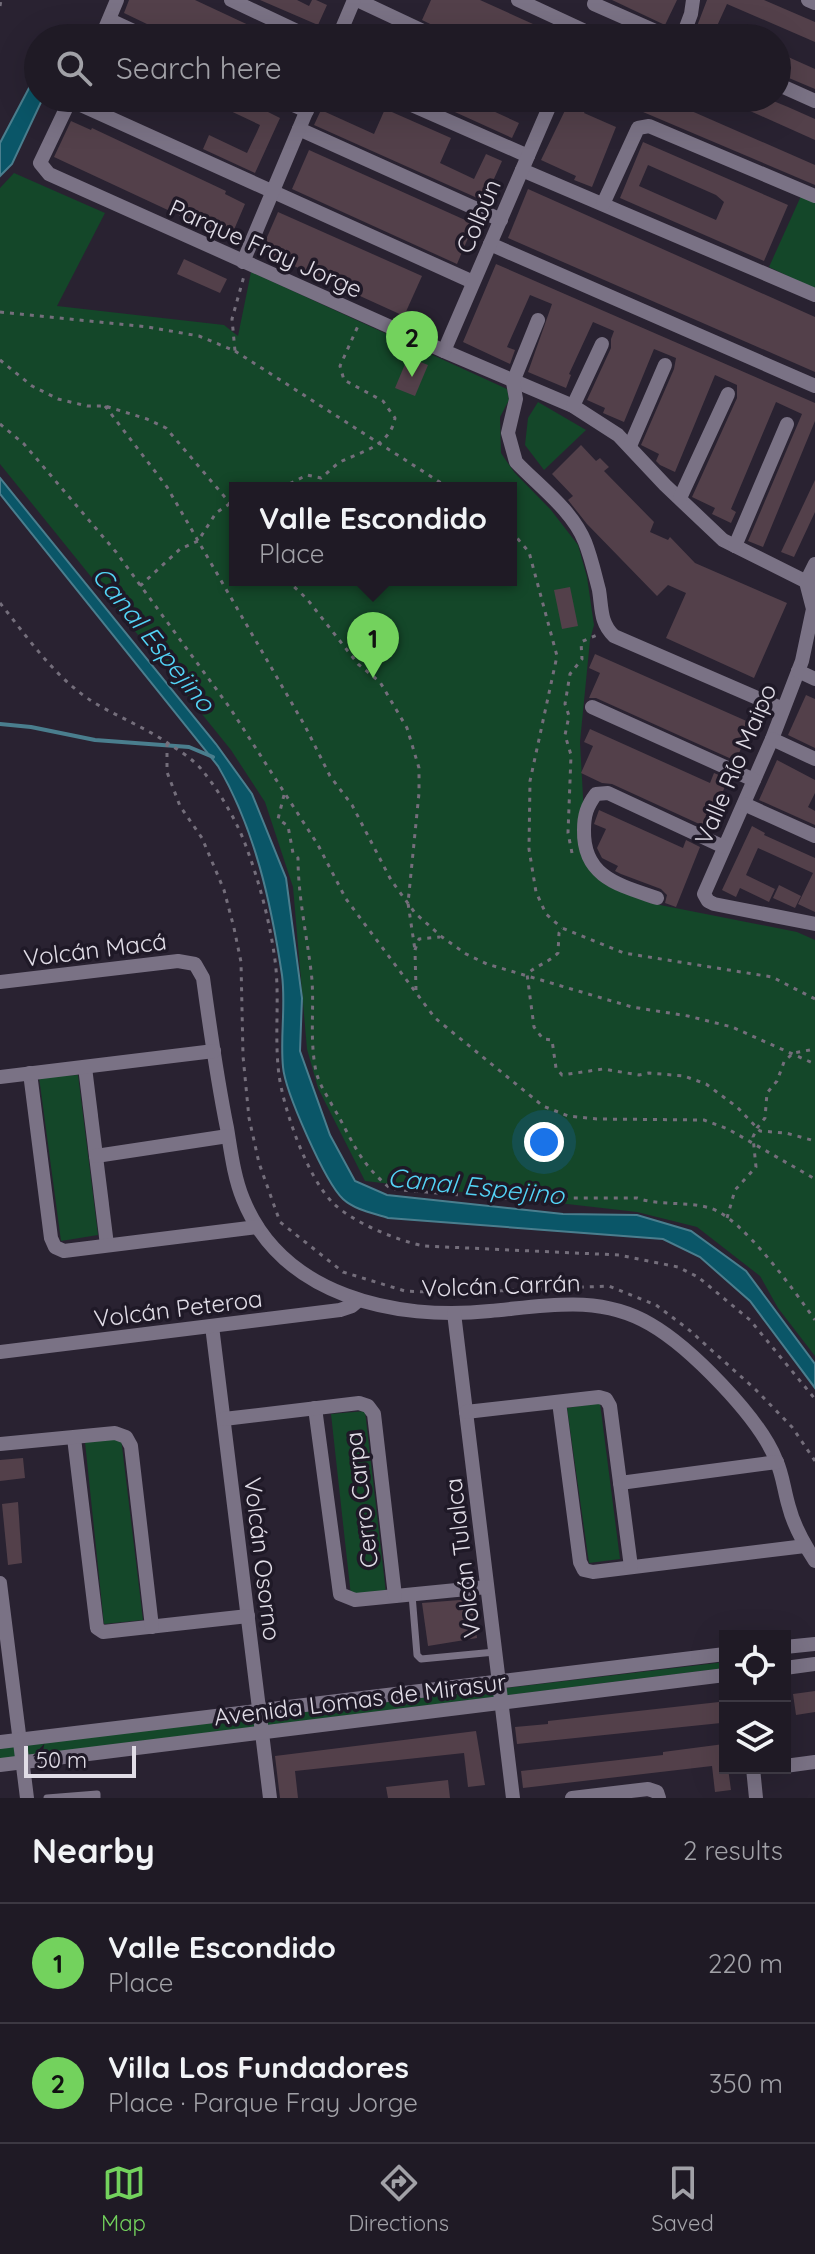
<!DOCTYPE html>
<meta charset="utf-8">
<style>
body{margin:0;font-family:Quicksand,sans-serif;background:#27232d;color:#f1f3f6}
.controls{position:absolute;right:24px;bottom:24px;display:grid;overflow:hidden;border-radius:0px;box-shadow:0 8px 32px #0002}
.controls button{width:72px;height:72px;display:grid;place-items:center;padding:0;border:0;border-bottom:2px solid #3c3842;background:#1f1a25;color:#f1f3f6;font:40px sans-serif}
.scale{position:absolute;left:24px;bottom:20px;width:112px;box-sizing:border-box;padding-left:8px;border:4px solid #e1dde7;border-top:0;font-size:22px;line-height:28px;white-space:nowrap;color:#e1dde7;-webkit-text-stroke:6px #1f1927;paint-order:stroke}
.you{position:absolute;left:544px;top:1142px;width:28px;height:28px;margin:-20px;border:6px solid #fff;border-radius:50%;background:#1a73e8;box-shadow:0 0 0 12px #1a73e833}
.badge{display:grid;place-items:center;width:52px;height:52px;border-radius:50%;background:#73d25d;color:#111;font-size:26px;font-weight:700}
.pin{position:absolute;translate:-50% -66px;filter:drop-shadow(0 2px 4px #0008)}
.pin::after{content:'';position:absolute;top:42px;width:28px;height:24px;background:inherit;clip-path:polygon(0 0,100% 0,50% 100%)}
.popup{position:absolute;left:229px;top:482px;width:288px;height:104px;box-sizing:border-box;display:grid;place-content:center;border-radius:0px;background:#1f1a25;filter:drop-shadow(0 2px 6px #0005);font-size:26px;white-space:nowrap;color:#a1a1a7}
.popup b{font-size:30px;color:#f1f3f6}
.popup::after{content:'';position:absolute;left:50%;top:100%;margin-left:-16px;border:16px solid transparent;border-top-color:#1f1a25}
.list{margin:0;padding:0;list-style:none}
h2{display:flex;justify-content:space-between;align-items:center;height:104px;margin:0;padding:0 32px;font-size:34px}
h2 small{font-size:26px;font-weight:400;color:#a1a1a7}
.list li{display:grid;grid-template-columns:52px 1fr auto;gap:24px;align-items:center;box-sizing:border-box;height:120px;padding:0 32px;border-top:2px solid #3c3842}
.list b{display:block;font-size:30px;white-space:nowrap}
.list p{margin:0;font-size:26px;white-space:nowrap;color:#a1a1a7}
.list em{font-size:26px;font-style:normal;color:#a1a1a7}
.icon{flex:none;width:44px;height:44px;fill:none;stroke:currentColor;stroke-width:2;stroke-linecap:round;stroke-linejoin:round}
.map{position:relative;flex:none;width:815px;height:1798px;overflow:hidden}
.search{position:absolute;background:#1f1a25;box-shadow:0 8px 32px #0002;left:24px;right:24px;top:24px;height:88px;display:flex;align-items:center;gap:20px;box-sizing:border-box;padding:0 28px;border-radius:44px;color:#a1a1a7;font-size:30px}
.sheet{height:344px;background:#1f1a25}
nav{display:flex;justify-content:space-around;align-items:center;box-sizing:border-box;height:112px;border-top:2px solid #3c3842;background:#1f1a25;font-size:22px;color:#a1a1a7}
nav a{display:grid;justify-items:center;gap:4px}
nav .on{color:#73d25d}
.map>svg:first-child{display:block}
.green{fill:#144729;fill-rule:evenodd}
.water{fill:#0a5668;stroke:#4a7e8e;stroke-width:2}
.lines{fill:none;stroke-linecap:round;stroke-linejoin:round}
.stream{stroke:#4a7e8e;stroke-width:4}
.building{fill:#53404a;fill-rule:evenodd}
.path{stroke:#746e7b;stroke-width:3;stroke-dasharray:4 6;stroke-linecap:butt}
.lane{stroke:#7a7285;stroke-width:7}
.street{stroke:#7a7285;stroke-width:14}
.labels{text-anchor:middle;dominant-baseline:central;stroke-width:7;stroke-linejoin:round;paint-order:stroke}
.street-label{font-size:24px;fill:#e1dde7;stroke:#1f1927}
.water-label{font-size:26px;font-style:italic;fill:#53d4f6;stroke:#1f1927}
</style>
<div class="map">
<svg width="815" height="1798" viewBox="0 0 815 1798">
<rect width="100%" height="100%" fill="#292231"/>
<g class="green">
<path d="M 14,173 L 105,213 L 57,306 L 224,325 L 238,336 L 251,272 L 507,389 L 509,400 L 500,417 L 501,453 L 514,472 L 551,510 L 578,545 L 587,577 L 594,625 L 590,640 L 580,742 L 586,851 L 616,889 L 650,903 L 797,932 L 815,940 L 815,1356 L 778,1308 L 760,1276 L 697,1227 L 637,1212 L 365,1181 L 318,1088 L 307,1049 L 293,887 L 265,802 L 231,750 L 0,464 L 0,188 ZM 235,488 L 511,488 L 511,580 L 235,580 Z"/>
<path d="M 801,196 L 815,202 L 815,289 L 769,267 Z"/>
<path d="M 538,402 L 586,430 L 544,470 L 525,445 L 528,418 Z"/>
<path d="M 78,1075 L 98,1235 L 61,1241 L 39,1077 Z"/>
<path d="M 600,1403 L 620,1559 L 589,1563 L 567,1408 Z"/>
<path d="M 365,1411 L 386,1593 L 351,1596 L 331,1414 Z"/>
<path d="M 121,1438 L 143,1620 L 104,1624 L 85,1442 Z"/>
<path d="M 725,1662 L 725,1668 L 0,1759 L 0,1748 Z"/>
</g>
<g class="water">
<path d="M 38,71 L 38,98 L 43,98 L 12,164 L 0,176 L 0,143 Z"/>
<path d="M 0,478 L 216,744 L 252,794 L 286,878 L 302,998 L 300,1051 L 330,1135 L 355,1181 L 387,1195 L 563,1214 L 637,1215 L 691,1231 L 746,1271 L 815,1364 L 815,1388 L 750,1301 L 700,1257 L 663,1239 L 388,1218 C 373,1213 355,1210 343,1199 C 325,1182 285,1091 283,1067 C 280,1037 286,1005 282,975 C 271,903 255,829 218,766 L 0,494 Z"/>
</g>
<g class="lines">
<path class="stream" d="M 0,724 L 31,727 L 95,740 L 189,747 L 213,757"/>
</g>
<g class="building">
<path d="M 129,0 L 195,0 L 276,38 L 176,38 L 124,13 Z"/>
<path d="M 260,0 L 297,0 L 309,6 L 312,0 L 316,0 L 327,5 L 318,25 Z"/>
<path d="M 431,0 L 480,0 L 564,38 L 526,38 L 501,26 L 495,38 L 459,38 L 422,20 Z"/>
<path d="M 612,0 L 677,0 L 665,25 Z"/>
<path d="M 707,0 L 764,0 L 815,22 L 815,42 L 727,4 L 717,26 L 744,38 L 705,38 L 694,34 Z"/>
<path d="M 777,52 L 815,69 L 815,89 L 777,73 Z"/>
<path d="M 226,98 L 240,98 L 280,118 L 255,173 L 203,149 L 209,135 L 247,153 L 257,132 L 260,125 L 222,107 Z"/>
<path d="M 424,98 L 499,98 L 493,111 L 519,123 L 512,138 Z"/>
<path d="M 571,98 L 591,98 L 584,113 L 616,127 L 592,187 L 574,180 L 576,176 L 541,160 Z"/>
<path d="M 610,98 L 660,98 L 696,113 L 815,165 L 815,185 Z"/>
<path d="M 721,98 L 766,98 L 788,107 L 815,119 L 815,140 Z"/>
<path d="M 385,109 L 451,138 L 440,163 L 474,179 L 486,154 L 502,161 L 484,201 L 314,125 L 321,110 L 374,134 Z"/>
<path d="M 71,121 L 91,130 L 92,128 L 226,191 L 225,194 L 245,204 L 230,239 L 54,157 Z"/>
<path d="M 643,142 L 788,205 L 764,261 L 620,198 ZM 648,165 L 716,195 L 724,202 L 716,220 L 639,186 Z"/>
<path d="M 309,150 L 474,224 L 457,264 L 292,189 Z"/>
<path d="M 528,189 L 815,317 L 815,372 L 508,238 Z"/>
<path d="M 278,212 L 422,276 L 404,316 L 261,251 Z"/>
<path d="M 184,259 L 227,279 L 220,293 L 177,274 Z"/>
<path d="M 496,264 L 815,403 L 815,421 L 763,547 L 748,541 L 802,414 L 776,402 L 731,509 L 736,512 L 731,523 L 712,514 L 715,508 L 692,497 L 737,398 L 737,385 L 715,375 L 675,472 L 660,465 L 656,461 L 659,454 L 641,445 L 674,369 L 676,358 L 654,349 L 624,422 L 603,413 L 605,408 L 587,400 L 611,348 L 611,339 L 614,331 L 593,322 L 569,374 L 571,375 L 566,388 L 528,372 L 552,304 L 530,295 L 507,347 L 515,350 L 510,364 L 463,342 Z"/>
<path d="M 408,357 L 428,365 L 415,396 L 395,388 Z"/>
<path d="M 581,445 L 596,461 L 600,458 L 609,467 L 604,471 L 654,522 L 650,532 L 668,540 L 670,537 L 695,563 L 787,603 L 754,678 L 666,638 L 686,593 L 668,585 L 657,596 L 587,524 L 568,500 L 573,496 L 552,474 Z"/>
<path d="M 815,480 L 815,512 L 794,557 L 781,552 Z"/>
<path d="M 570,587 L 578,626 L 562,629 L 554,590 Z"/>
<path d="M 595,654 L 751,723 L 736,761 L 596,698 L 589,698 L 600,673 L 589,668 Z"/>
<path d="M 806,695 L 815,699 L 815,748 L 788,735 Z"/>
<path d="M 590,729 L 710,783 L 714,773 L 728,779 L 708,828 L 612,784 L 602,783 L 581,773 L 593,746 L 584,742 Z"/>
<path d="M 777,760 L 815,780 L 815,793 L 808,807 L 815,811 L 815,825 L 759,800 Z"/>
<path d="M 599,810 L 683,848 L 686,840 L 700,847 L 676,907 L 665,903 L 667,895 L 661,889 L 621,874 L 615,871 L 618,866 L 602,858 L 597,848 L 606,829 L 594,824 Z"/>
<path d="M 752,826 L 765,833 L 764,835 L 815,858 L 815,912 L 798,904 L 813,873 L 758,848 L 746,875 L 775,889 L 769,902 L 740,888 L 736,897 L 722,890 Z"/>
<path d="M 779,885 L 801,896 L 795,908 L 773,898 Z"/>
<path d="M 23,1458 L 25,1478 L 0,1481 L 0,1460 Z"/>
<path d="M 18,1502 L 22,1563 L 8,1565 L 2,1504 Z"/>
<path d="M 472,1599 L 477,1638 L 428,1646 L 422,1603 Z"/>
<path d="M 815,1691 L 815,1712 L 796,1715 L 793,1694 Z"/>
<path d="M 719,1702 L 721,1723 L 517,1744 L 515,1727 L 548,1724 L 548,1721 Z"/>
<path d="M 476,1731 L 485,1785 L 468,1787 L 464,1753 L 295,1771 L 298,1798 L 280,1798 L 275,1756 Z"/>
<path d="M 724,1744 L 725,1768 L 728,1768 L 731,1790 L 715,1792 L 712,1766 L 523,1788 L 521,1771 L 663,1755 L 663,1752 Z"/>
<path d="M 448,1780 L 450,1798 L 388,1798 L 386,1787 Z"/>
</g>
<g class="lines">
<g class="path">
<path d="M 0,6 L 1,0"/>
<path d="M 0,312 L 148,327 L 199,336 L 235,351 L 232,319 L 244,276"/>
<path d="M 235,351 L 449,488"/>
<path d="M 0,360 L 32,386 L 58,399 L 87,406 L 105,406 L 147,419 L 166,428 L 235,509"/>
<path d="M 105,406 L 167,487 L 305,726 L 330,776 L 352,805 L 391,880 L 415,913 L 442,937 L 466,954 L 487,964 L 632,1007 L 688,1016 L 732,1027 L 815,1064"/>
<path d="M 0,424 L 24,444 L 116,552 L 184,645 L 230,708 L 318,845 L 346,899 L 435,1018 L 543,1106 L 568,1116 L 597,1119 L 704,1120 L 728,1129 L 815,1179"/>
<path d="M 281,488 L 307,475 L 321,478 C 328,473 334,465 342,461 C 364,451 390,445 395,418 L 383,401 L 344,380 L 340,366 L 358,326"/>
<path d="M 511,531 L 529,552 L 557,656 L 530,781 L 529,849 L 536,892 L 546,914 L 562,928"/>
<path d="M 287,580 L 307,599 L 358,664 L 380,682 L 407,728 L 419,768 L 419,793 L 408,903 L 415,950"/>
<path d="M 140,586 L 180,549 L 198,541 L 216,513 L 235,500"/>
<path d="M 0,603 C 28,638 53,675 90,700 C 115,716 145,727 169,744 C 180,751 194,760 202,770 C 220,792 238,823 247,849 C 260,884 270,923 275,960 C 280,998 274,1037 279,1075 C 284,1111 307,1176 332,1202 C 353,1223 396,1240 424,1246 L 619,1255 L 678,1267 L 698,1277 L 750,1320 L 815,1399"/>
<path d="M 167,743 L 167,772 L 180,806 L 202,838 L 224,890 L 234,928 L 241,962 L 243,1056 L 249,1118 L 259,1163 L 280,1222 L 343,1272 L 405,1291 L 452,1293 L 609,1286 L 656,1305 L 688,1329 L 756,1390 L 792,1427 L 815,1461"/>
<path d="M 284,795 L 278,819 L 288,826 L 293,853 L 298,858 C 298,899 308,940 312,980 C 314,1009 310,1037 315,1066 C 317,1081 325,1092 332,1105 C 353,1140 357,1161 391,1189 L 495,1198 L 637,1198 C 660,1206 686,1201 710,1208 C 743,1218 795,1292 815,1320"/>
<path d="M 572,853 L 568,833 L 571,755 L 565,735 L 569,716 L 565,704 L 570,674 L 582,659 L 581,642 L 597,635"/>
<path d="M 416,990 L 415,950 L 419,939 L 440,937"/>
<path d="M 815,999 L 772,977 L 624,953 L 562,928 L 559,933 L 558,953 C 548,963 537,965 527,974 L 534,1027 L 543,1039 L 552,1040 L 556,1068 L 562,1075 L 603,1069 L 639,1075 L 649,1073 L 684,1076 L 706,1084 L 737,1107 L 760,1131 L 786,1133 L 815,1141"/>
<path d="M 727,1218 L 735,1190 L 756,1167 L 753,1137 L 757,1128 L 765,1118 L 767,1093 L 777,1081 L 784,1062 L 793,1053 L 815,1049"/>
</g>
<g class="lane">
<path d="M 412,1595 L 417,1655 L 421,1659 L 495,1652"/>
<path d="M 47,1798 L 97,1794 L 97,1798"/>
</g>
<g class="street">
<path d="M 231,0 L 312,38"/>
<path d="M 357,0 L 438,38"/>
<path d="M 518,0 L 583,30"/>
<path d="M 808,0 L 815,3"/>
<path d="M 594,4 L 671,38"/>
<path d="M 110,20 L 149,38"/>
<path d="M 101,38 L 117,0"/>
<path d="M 338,38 L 354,0"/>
<path d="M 682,38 L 691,14 L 693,0"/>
<path d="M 777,84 L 815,101"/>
<path d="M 71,98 L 40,163 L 49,174 L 444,351 L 573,406 L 618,435 L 665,485 L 723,540 L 815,586"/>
<path d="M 278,98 L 307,111"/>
<path d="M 396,98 L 528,156"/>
<path d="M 70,100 L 473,282"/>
<path d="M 299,129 L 501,220"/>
<path d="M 522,170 L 815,295"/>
<path d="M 603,204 L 638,128 L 649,126 L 815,196"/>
<path d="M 490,244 L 815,386"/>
<path d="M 243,262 L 312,98"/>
<path d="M 538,320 L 513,382 L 516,399 L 508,433 L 516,462 C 540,487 572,510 585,542 C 591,557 595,575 599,590 C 602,608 600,623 614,636 L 783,709"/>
<path d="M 444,351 L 553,98"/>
<path d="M 573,406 L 602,344"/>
<path d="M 630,446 L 665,365"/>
<path d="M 680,498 L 728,394"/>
<path d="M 735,546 L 787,424"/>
<path d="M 815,564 L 806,582 L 813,609 L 802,661 L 772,739 L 704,894 L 708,901 L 714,904 L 815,924"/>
<path d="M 798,671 L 815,679"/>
<path d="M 592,707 L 754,780"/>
<path d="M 772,739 L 815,759"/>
<path d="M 744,804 L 815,836"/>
<path d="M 657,898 C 619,885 583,877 584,830 C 584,815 587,806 596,794 L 608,793 L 724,847"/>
<path d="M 0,982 L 178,961 L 195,964 L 203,978 C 210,1029 217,1079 227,1128 C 231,1152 234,1177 243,1199 C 282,1296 396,1321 490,1311 C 545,1306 599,1294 650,1324 C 690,1347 759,1417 776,1460 C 783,1475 784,1491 789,1507 C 794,1527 804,1544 815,1561"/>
<path d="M 85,1067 L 107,1245"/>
<path d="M 30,1073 L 51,1238 L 55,1247 L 64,1251 L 257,1227"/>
<path d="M 0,1077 L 214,1051"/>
<path d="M 96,1156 L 228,1136"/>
<path d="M 454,1313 L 513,1798"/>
<path d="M 212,1326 L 270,1798"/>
<path d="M 0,1352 L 340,1310 L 352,1306 L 359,1300"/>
<path d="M 559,1402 L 580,1562 L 584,1570 L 593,1572 L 805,1546"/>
<path d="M 315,1408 L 340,1594 L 355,1600 L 487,1587"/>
<path d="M 466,1412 L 599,1397 L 606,1399 L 610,1406 L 631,1567"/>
<path d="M 224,1419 L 359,1403 L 368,1406 L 374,1414 L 395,1596"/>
<path d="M 74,1438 L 97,1628 L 103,1632 L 248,1616"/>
<path d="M 0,1444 L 115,1433 L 126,1437 L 131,1446 L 152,1627"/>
<path d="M 620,1483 L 777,1462"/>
<path d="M 0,1583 L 27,1798"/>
<path d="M 785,1647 L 815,1644"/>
<path d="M 785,1668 L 815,1664"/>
<path d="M 0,1742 L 725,1654"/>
<path d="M 0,1765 L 725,1675"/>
<path d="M 785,1766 L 815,1762"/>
<path d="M 753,1768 L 756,1798"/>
<path d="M 572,1798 L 648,1789 L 657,1792 L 659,1798"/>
</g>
</g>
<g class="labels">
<g class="street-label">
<text transform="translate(478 216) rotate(-67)">Colbún</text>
<text transform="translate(266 248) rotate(24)">Parque Fray Jorge</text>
<text transform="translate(735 764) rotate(-67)">Valle Río Maipo</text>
<text transform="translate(95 949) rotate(-7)">Volcán Macá</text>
<text transform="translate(501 1285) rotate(-2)">Volcán Carrán</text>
<text transform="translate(178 1308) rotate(-7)">Volcán Peteroa</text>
<text transform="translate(361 1500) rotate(-97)">Cerro Carpa</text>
<text transform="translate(462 1558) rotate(-97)">Volcán Tulalca</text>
<text transform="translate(263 1559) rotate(83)">Volcán Osorno</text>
<text transform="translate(360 1699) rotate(-7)">Avenida Lomas de Mirasur</text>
</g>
<g class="water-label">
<text transform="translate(154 639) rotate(51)">Canal Espejino</text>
<text transform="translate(476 1186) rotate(6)">Canal Espejino</text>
</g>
</g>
</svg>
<div class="controls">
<button><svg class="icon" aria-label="locate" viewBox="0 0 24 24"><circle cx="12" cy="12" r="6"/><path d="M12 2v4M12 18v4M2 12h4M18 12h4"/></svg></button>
<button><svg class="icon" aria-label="layers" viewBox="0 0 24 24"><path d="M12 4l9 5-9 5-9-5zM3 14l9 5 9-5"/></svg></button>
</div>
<div class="scale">50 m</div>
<div class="you"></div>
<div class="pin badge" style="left:373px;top:678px">1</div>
<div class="popup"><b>Valle Escondido</b>Place</div>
<div class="pin badge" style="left:412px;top:377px">2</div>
<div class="search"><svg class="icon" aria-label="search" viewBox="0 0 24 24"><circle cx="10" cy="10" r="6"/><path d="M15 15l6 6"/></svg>Search here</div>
</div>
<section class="sheet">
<h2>Nearby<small>2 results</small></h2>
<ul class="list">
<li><span class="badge">1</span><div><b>Valle Escondido</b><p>Place</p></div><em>220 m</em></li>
<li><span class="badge">2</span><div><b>Villa Los Fundadores</b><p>Place · Parque Fray Jorge</p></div><em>350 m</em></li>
</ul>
</section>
<nav>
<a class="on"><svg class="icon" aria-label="map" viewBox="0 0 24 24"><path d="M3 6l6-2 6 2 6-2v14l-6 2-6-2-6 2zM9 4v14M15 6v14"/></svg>Map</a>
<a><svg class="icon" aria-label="directions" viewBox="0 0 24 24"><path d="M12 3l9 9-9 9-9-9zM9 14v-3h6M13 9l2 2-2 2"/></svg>Directions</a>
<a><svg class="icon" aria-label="saved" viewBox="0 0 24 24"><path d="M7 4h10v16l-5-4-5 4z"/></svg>Saved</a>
</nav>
